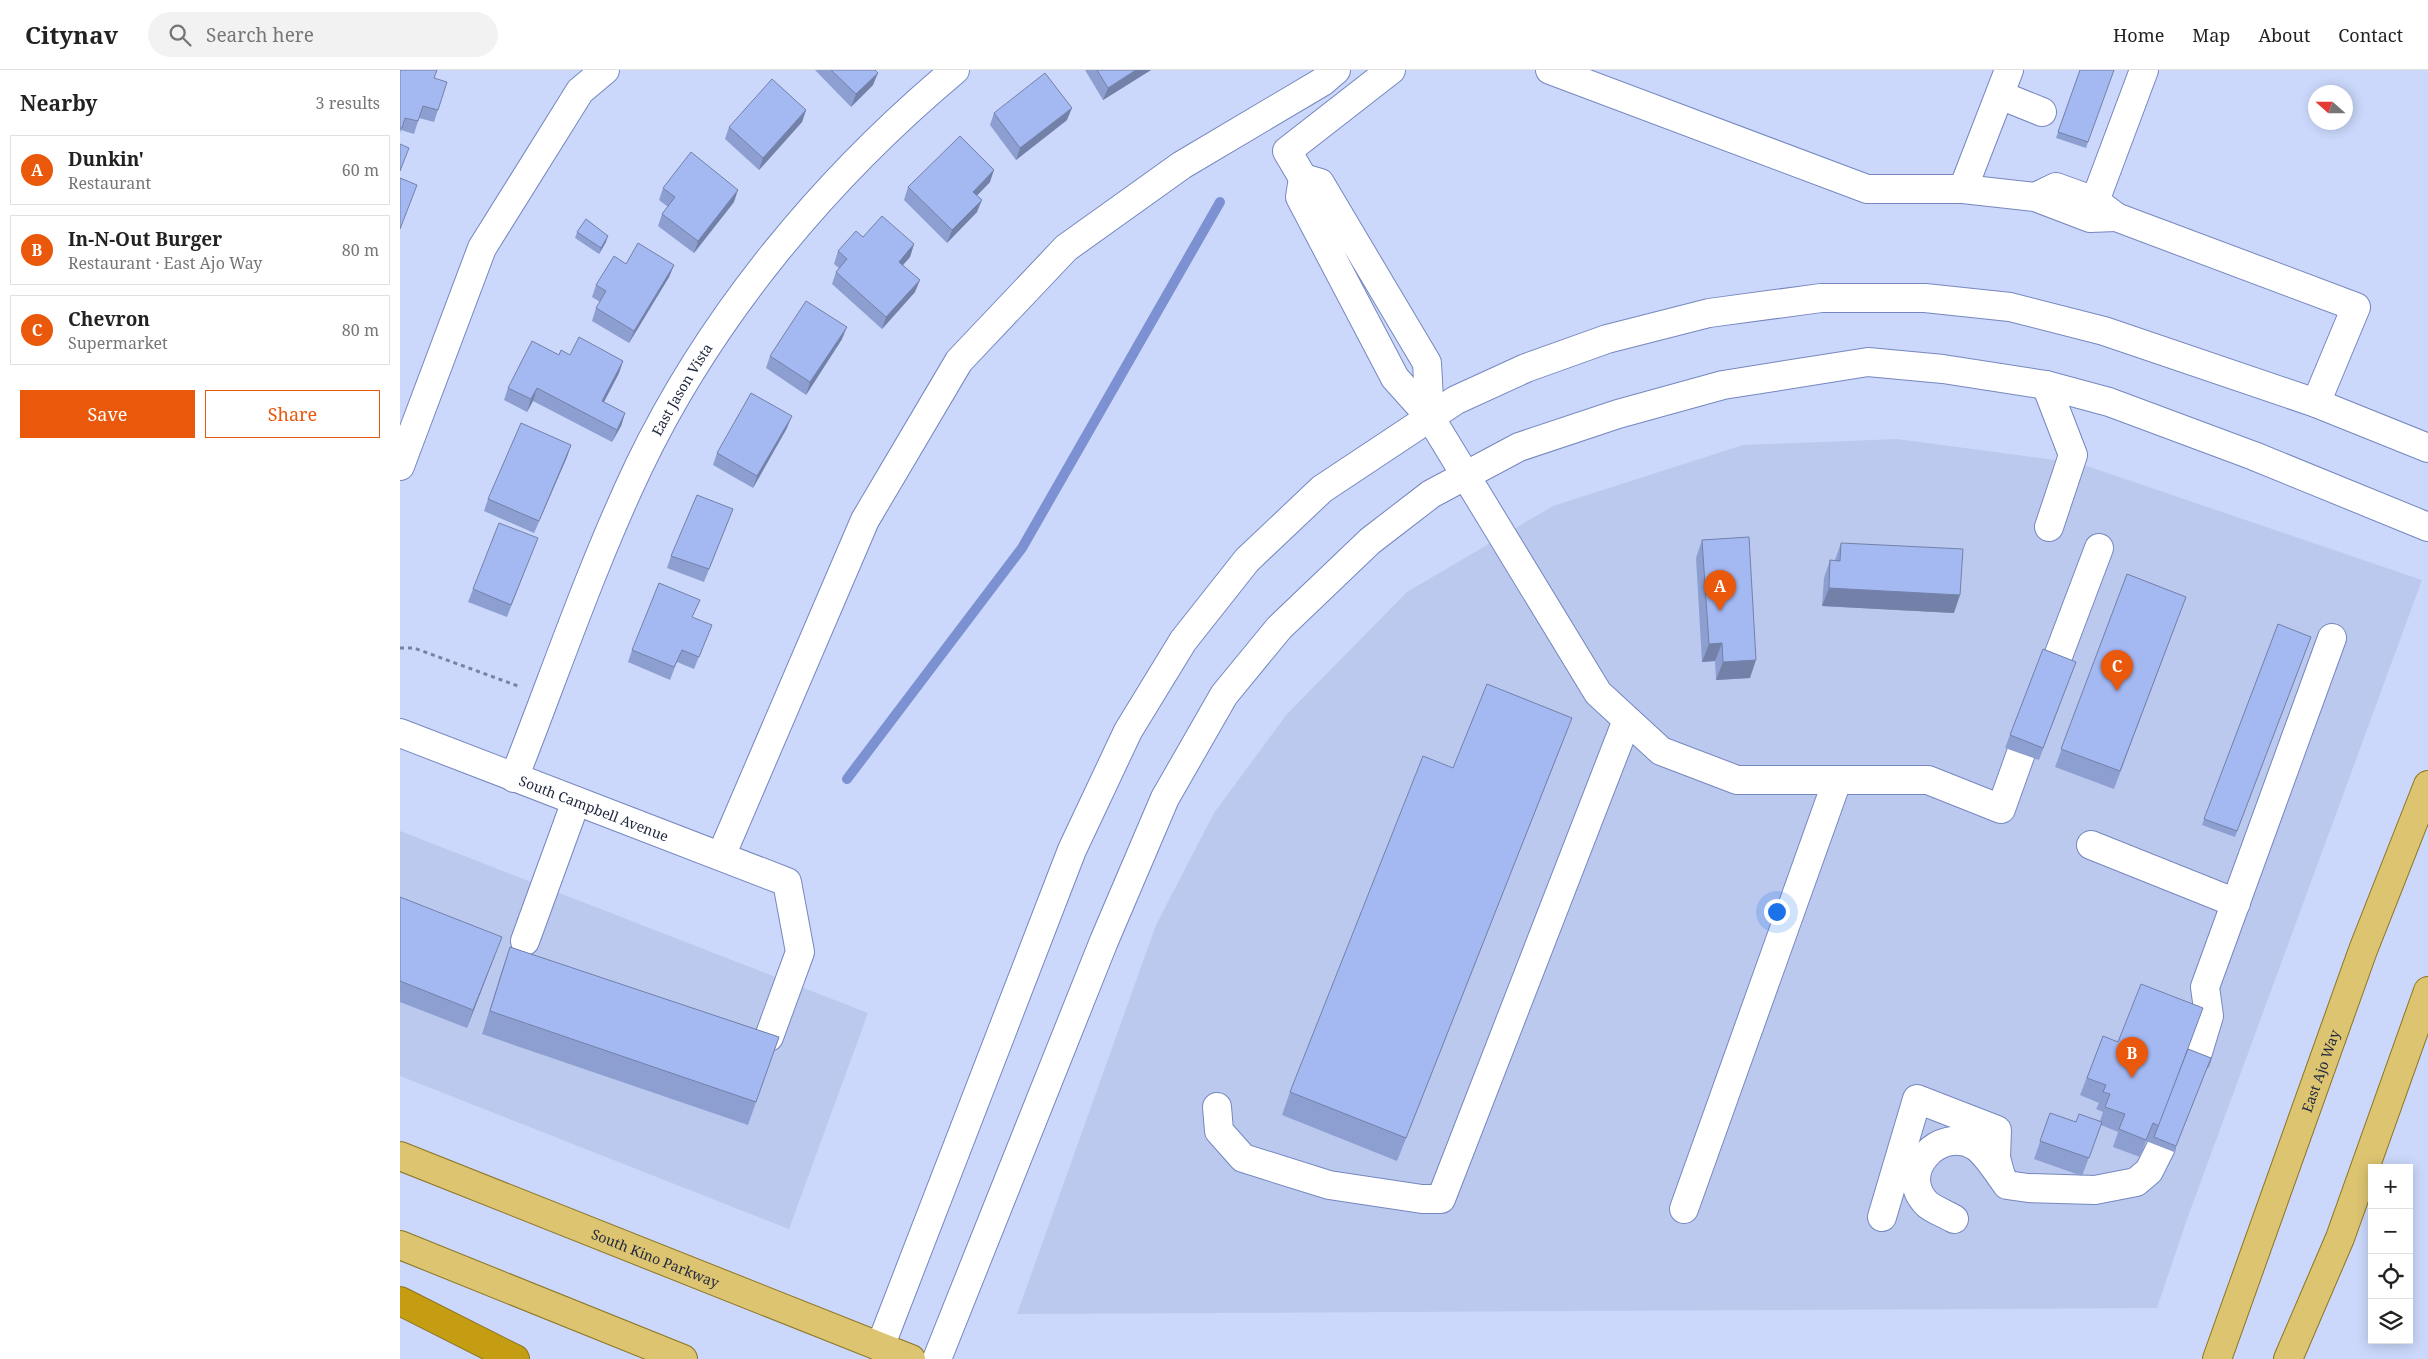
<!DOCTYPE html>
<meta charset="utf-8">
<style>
body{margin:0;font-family:"Noto Serif",serif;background:#f2f2f2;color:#222}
.controls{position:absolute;right:15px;bottom:15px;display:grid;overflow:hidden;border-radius:0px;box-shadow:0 2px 12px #0003}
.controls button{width:45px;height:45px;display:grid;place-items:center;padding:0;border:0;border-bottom:1px solid #e0e0e0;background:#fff;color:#222;font:25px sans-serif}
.compass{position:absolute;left:1908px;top:15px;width:45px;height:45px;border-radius:50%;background:#fff;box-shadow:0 2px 12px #0003;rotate:291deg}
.you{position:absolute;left:1376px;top:841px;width:18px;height:18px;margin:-12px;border:4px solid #fff;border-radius:50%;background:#1a73e8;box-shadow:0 0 0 8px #1a73e833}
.badge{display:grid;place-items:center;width:32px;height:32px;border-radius:50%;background:#ea580c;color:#fff;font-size:16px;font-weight:700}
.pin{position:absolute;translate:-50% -41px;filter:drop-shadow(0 1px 2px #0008)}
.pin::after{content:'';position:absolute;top:26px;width:18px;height:15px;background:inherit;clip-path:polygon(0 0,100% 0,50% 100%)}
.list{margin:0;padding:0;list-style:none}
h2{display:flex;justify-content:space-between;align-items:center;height:65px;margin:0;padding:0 20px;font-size:21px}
h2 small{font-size:16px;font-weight:400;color:#767676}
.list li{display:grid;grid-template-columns:32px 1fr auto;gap:15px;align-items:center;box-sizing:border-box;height:70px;margin:0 10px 10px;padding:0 10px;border:1px solid #e0e0e0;border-radius:0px}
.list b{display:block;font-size:19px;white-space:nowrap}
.list p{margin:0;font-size:16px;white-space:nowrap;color:#767676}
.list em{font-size:16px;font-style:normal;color:#767676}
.actions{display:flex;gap:10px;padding:15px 20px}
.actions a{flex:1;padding:11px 0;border:1px solid #ea580c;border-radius:0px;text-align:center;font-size:18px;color:#ea580c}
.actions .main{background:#ea580c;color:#fff}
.icon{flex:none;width:28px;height:28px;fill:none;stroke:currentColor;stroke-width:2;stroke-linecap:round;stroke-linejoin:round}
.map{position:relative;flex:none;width:2028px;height:1289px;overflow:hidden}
header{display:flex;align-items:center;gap:30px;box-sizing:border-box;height:70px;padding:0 25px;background:#fff;border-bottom:1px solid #e0e0e0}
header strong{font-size:24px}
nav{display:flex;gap:28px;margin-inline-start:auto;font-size:18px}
.search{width:350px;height:45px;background:#f2f2f2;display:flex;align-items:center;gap:12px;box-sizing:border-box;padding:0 18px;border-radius:28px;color:#767676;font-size:19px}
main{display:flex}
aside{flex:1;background:#fff}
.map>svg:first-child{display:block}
.built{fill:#bbc9ef}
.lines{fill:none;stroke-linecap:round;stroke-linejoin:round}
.stream{stroke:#7c91d1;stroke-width:10}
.minor-casing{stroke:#7587be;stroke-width:30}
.major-casing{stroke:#8c7523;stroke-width:30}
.highway-casing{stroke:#8c7523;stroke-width:30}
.path{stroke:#7983a0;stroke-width:3;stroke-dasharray:4 4;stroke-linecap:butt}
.minor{stroke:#fff;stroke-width:28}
.major{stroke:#dcc471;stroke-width:28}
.highway{stroke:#c59d13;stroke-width:28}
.wall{fill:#8d9ed0}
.shaded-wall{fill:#7381a9}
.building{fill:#a4b8f2;stroke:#7381a9}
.labels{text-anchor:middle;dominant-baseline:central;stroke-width:4;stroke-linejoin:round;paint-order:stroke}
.street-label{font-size:14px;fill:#222a40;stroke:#f9f9f9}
</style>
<header>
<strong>Citynav</strong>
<div class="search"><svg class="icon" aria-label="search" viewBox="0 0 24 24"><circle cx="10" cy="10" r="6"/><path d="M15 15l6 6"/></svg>Search here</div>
<nav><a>Home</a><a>Map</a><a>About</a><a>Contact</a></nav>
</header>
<main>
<aside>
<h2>Nearby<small>3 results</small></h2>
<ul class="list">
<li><span class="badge">A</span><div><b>Dunkin'</b><p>Restaurant</p></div><em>60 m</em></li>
<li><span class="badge">B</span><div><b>In-N-Out Burger</b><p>Restaurant · East Ajo Way</p></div><em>80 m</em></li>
<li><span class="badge">C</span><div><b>Chevron</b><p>Supermarket</p></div><em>80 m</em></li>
</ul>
<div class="actions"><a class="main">Save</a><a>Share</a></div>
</aside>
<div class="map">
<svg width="2028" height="1289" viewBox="0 0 2028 1289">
<rect width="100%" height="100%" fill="#cbd8fb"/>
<g class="built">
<path d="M 1497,369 L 1678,393 L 2022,510 L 1786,1152 L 1757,1238 L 617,1244 L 756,855 L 814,743 L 887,644 L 1007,522 L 1153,436 L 1343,375 Z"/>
<path d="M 0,761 L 468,943 L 389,1159 L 0,1006 Z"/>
</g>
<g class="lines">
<path class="stream" d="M 447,709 L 622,478 L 820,132"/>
<g class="minor-casing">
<g id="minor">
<path d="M 1150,0 L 1467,119 L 1563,119 L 1635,127 L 1690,148 L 1716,147 L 1695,131 L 1656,117 L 1635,127"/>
<path d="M 1600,25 L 1642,42"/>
<path d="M 903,108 L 887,81 L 991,0"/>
<path d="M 1563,119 L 1609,0"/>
<path d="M 1695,131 L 1744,0"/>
<path d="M 1716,147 L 1956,237 L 1916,333"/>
<path d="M 1646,315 L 1673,385 L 1649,457"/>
<path d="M 1030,347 L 1027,293 L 920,113 L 903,108 L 900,127 L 995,308 L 1030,347 L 1198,623 L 1261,681 L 1337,710 L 1528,710 L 1601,739 L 1621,683"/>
<path d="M 0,396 L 82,178 L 180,21 L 205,0"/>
<path d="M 1654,597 L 1699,478"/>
<path id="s1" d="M 0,663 L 387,812 L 400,882 L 369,967"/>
<path id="s2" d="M 114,708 C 155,604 191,497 239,396 C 312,244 426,108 555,0"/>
<path d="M 1691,775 L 1836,833"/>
<path d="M 321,786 L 465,450 L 559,291 L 666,178 L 782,95 L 922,12 L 936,0"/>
<path d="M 125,871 L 176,731"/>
<path d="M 1796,989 L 1809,946 L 1805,917 L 1932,568"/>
<path d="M 817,1037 L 819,1061 L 843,1088 L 929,1115 L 1022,1129 L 1041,1129 L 1227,650"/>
<path d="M 1284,1139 L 1437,711"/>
<path d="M 1482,1147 L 1517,1029 L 1597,1060 L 1596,1088 L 1601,1106"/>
<path d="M 1554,1149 C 1546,1144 1534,1140 1527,1134 C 1495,1102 1540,1055 1575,1076 C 1586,1083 1599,1104 1607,1115 L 1628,1118 L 1695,1120 L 1736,1112 L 1749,1101 L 1761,1077"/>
<path d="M 480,1277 L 672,780 L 728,661 L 783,571 L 847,490 L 922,419 L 1056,330 L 1126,298 L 1207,269 L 1309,243 L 1421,228 L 1525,228 L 1610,237 L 1704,261 L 1916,333 L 2028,378"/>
<path d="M 537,1289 L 704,871 L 765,728 L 824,625 L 879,558 L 970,471 L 1031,424 L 1119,377 L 1218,344 L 1323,315 L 1468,292 L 1543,299 L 1646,315 L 1709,332 L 1854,386 L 2028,457"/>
</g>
</g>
<g class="major-casing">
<g id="major">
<path id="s3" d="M 0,1086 L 511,1289"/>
<path d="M 0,1175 L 283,1289"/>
<path id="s4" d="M 1817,1289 L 1963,880 L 2028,715"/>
<path d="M 1888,1289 L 1940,1168 L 2028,921"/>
</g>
</g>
<g class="highway-casing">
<path id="highway" d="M 0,1231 L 115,1289"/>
</g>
<path class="path" d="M 0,578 L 14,578 L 118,616"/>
<use href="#minor" class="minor"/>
<use href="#major" class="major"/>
<use href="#highway" class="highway"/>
</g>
<g class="wall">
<path d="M 0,0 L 38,40 L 34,52 L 19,48 L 14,64 L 1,60 L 0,63 Z"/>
<path d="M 415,0 L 475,0 L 473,15 L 451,37 Z"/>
<path d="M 685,0 L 751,0 L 703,30 Z"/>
<path d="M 1680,0 L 1688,72 L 1686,78 L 1656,68 Z"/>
<path d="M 406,40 L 402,52 L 359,100 L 325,69 L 329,57 Z"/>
<path d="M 594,43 L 667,50 L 616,90 L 590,55 Z"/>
<path d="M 590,112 L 577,125 L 577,142 L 547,173 L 504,130 L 508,117 Z"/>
<path d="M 263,118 L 334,132 L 294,183 L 258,156 L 262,144 L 268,137 L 259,130 Z"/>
<path d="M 177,162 L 206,172 L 199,184 L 175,168 Z"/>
<path d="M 463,167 L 514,174 L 510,187 L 503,195 L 515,222 L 482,259 L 432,214 L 436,202 L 439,198 L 434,194 L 438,181 Z"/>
<path d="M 226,194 L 274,195 L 269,207 L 229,273 L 192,251 L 196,238 L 200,232 L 192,227 L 196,215 Z"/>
<path d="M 442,269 L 406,325 L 366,298 L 370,286 Z"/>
<path d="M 159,285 L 170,285 L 223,291 L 219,303 L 204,332 L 225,343 L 221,356 L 212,372 L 133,331 L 127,342 L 104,330 L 108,318 Z"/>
<path d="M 387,358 L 353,418 L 313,395 L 317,383 Z"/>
<path d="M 171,375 L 167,387 L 134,463 L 84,441 L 88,429 Z"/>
<path d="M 333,439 L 304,512 L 267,498 L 271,486 Z"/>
<path d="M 1302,470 L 1350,608 L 1316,610 L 1315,591 L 1302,592 L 1296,488 Z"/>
<path d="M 1441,473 L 1554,543 L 1422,536 L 1424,508 L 1430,490 L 1435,490 Z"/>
<path d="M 133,480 L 107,547 L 68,532 L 73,519 Z"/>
<path d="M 1727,504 L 1786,527 L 1714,719 L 1655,697 Z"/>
<path d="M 1878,554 L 1911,567 L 1835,767 L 1802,755 Z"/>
<path d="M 312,555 L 294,599 L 277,592 L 270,610 L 228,592 L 232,580 Z"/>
<path d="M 1643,579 L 1676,592 L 1639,690 L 1605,678 Z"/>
<path d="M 1163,671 L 997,1091 L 882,1045 L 890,1022 L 1053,698 Z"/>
<path d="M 0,827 L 95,885 L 67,958 L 0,932 Z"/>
<path d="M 110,877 L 379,967 L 348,1055 L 82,964 L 102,900 Z"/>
<path d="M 1703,966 L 1718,972 L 1788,979 L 1811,988 L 1774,1082 L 1746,1071 L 1740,1087 L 1713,1077 L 1718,1062 L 1701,1055 L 1682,1106 L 1634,1089 L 1650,1043 L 1676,1052 L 1700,1051 L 1703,1042 L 1696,1039 L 1699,1033 L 1680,1025 Z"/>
</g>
<g class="shaded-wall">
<path d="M 736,0 L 751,0 L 703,30 L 708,18 Z"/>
<path d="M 478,3 L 473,15 L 451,37 L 456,24 Z"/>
<path d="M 672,38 L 667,50 L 616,90 L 620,78 Z"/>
<path d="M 406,40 L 402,52 L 359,100 L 363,88 Z"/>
<path d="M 594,100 L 590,112 L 569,134 L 573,122 Z"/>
<path d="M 338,120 L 334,132 L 294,183 L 298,171 Z"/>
<path d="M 582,130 L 577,142 L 547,173 L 552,160 Z"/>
<path d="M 208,166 L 206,172 L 199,184 L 201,178 Z"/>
<path d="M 514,174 L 510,187 L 495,204 L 499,192 Z"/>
<path d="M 274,195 L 269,207 L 229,273 L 234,261 Z"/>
<path d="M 520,210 L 515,222 L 482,259 L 486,247 Z"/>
<path d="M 447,257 L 442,269 L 406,325 L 410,312 Z"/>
<path d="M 223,291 L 219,303 L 198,343 L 202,331 Z"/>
<path d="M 137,318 L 133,331 L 127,342 L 131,329 Z"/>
<path d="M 225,343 L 221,356 L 212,372 L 217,360 Z"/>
<path d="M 392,346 L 387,358 L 353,418 L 357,406 Z"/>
<path d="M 171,375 L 167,387 L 134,463 L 139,451 Z"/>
<path d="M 1429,518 L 1560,525 L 1554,543 L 1422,536 Z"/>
<path d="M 1322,573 L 1315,591 L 1302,592 L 1309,574 Z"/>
<path d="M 1356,590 L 1350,608 L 1316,610 L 1323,592 Z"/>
<path d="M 1172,648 L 1163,671 L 997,1091 L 1006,1068 Z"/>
<path d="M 102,867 L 95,885 L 67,958 L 73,940 Z"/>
</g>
<g class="building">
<path d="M 0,0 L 37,0 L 34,8 L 47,12 L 38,40 L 23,36 L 18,51 L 5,48 L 2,58 L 0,58 Z"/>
<path d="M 431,0 L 475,0 L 478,3 L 456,24 Z"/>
<path d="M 697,0 L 736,0 L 708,18 Z"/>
<path d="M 1680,0 L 1714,0 L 1688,72 L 1658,62 Z"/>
<path d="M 645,3 L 672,38 L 620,78 L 594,43 Z"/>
<path d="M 372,9 L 406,40 L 363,88 L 329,57 Z"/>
<path d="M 560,66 L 594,100 L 573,122 L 582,130 L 552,160 L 508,117 Z"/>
<path d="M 0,74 L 9,78 L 0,101 Z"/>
<path d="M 291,82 L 338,120 L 298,171 L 262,144 L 275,127 L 263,118 Z"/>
<path d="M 0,108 L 17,115 L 0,159 Z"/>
<path d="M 482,146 L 514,174 L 499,192 L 520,210 L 486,247 L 436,202 L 447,189 L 438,181 L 456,161 L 463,167 Z"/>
<path d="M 186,149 L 208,166 L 201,178 L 177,162 Z"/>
<path d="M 238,173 L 274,195 L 234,261 L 196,238 L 206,221 L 196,215 L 214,186 L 226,194 Z"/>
<path d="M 406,231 L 447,257 L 410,312 L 370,286 Z"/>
<path d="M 179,267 L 223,291 L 202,331 L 225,343 L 217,360 L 137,318 L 131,329 L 108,318 L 132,271 L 159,285 L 161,280 L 170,285 Z"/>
<path d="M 351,323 L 392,346 L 357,406 L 317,383 Z"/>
<path d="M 121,353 L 171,375 L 139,451 L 88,429 Z"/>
<path d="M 297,425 L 333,439 L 309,499 L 271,486 Z"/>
<path d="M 99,453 L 138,468 L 111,535 L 73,519 Z"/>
<path d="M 1349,467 L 1356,590 L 1323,592 L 1322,573 L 1309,574 L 1302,470 Z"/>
<path d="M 1441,473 L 1563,479 L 1560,525 L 1429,518 L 1430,490 L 1440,491 Z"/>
<path d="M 1727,504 L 1786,527 L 1720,701 L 1661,679 Z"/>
<path d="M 259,513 L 300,530 L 292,547 L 312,555 L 299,587 L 282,580 L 274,597 L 232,580 Z"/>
<path d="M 1878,554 L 1911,567 L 1837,761 L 1804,749 Z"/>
<path d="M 1643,579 L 1676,592 L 1643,678 L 1610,665 Z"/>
<path d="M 1087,614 L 1172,648 L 1006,1068 L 890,1022 L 1023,686 L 1053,698 Z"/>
<path d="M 0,827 L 102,867 L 73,940 L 0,911 Z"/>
<path d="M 110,877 L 379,967 L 356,1032 L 90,941 Z"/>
<path d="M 1741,914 L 1803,938 L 1759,1056 L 1753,1053 L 1746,1070 L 1719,1059 L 1725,1044 L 1705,1037 L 1710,1024 L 1703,1022 L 1706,1015 L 1687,1008 L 1703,966 L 1718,972 Z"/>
<path d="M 1788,979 L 1811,988 L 1776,1076 L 1754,1067 Z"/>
<path d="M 1650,1043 L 1676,1052 L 1679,1044 L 1702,1052 L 1689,1088 L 1640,1071 Z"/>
</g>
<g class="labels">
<g class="street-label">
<text stroke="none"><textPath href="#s2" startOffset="424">East Jason Vista</textPath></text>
<text stroke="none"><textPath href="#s1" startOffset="208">South Campbell Avenue</textPath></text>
<text stroke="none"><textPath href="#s4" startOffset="306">East Ajo Way</textPath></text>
<text stroke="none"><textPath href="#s3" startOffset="275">South Kino Parkway</textPath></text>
</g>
</g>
</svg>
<div class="controls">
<button>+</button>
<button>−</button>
<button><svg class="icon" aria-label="locate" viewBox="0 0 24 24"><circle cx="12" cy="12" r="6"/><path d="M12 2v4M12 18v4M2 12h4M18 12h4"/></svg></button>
<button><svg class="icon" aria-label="layers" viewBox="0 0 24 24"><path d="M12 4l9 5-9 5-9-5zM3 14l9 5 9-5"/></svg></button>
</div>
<svg class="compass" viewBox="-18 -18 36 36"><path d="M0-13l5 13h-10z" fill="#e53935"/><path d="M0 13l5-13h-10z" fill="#767676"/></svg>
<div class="you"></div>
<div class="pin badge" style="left:1320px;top:541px">A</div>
<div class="pin badge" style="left:1732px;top:1008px">B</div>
<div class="pin badge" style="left:1717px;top:621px">C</div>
</div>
</main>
